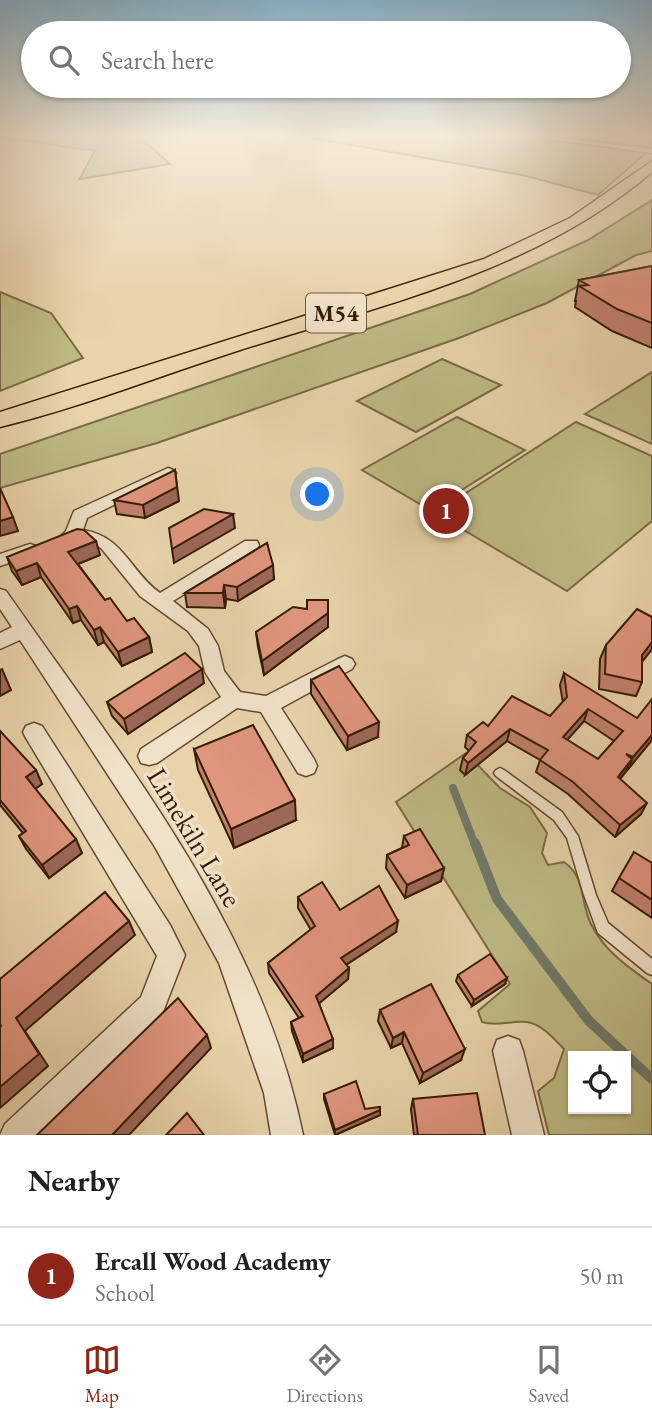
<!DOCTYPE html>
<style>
body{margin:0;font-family:"EB Garamond",serif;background:#f2f2f2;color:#202124}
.controls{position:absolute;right:21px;bottom:21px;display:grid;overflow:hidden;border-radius:0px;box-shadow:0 2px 5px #0004}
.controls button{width:63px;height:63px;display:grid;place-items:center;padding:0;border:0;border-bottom:2px solid #e0e0e0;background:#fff;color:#202124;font:35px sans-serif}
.you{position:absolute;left:318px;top:495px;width:24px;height:24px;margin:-18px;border:5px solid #fff;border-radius:50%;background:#1a73e8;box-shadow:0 0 0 10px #1a73e833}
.badge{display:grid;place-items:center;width:46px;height:46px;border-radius:50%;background:#8f2418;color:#fff;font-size:23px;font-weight:700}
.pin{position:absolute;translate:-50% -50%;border:4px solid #fff;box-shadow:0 2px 7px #0006}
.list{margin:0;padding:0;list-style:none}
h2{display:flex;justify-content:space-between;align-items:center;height:91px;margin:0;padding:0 28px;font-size:30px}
h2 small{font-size:23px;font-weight:400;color:#757577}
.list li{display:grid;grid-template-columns:46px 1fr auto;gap:21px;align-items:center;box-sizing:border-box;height:98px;padding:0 28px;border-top:2px solid #e0e0e0}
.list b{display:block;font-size:26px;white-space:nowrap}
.list p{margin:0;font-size:23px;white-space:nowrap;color:#757577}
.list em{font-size:23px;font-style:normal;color:#757577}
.icon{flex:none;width:38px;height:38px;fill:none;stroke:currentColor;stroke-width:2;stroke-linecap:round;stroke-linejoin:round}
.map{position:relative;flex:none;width:652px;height:1135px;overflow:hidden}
.search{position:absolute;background:#fff;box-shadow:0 2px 5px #0004;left:21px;right:21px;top:21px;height:77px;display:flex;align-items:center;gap:18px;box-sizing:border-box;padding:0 24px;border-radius:38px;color:#757577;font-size:26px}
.sheet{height:189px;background:#fff}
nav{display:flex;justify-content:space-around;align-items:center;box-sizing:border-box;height:98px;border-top:2px solid #e0e0e0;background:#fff;font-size:19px;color:#757577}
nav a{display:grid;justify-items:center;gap:4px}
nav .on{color:#8f2418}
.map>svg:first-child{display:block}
.green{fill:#beba83;stroke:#7a6b45;stroke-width:2;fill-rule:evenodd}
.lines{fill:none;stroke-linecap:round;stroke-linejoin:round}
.stream-far1{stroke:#707a69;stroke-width:8}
.stream{stroke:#707a69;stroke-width:10}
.lane-casing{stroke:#624a30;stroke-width:3}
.street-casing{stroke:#624a30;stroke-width:3}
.highway-casing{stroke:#361c07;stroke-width:3}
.lane{fill:#f0e2c8;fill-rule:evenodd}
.street{fill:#f0e2c8;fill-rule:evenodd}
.highway{fill:#e8d3aa;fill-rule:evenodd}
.wall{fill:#c1806c;stroke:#361c07;stroke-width:2;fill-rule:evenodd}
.shaded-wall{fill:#9d6858;stroke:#361c07;stroke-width:2}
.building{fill:#e0957d;stroke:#361c07;stroke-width:2;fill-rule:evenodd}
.labels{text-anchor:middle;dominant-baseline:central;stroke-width:7;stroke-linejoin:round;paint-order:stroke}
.shield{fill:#f0e2c8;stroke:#6e5741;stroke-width:2}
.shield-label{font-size:23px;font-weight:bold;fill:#361c07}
.near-street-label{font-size:28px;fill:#361c07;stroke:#f0e2c8}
</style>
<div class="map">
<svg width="652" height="1135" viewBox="0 0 652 1135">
<rect width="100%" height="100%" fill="#e8d3aa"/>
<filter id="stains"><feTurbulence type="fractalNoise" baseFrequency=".00286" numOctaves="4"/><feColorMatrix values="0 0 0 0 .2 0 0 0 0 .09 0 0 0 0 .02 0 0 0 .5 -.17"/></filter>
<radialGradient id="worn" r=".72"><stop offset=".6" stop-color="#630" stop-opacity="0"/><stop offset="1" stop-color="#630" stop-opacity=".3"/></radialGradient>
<g class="green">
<path d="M 0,135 L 138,135 L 170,164 L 80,179 L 95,150 C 62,149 33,138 0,139 Z"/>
<path d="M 295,135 L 529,135 L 647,152 L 598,195 L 522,175 Z"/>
<path d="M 554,135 L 652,135 L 652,148 Z"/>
<path d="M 652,200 L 652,251 L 636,255 L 547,303 L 459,338 L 157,443 L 0,488 L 0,454 L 470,294 L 588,240 Z"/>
<path d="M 0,292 L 51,313 L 83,358 L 0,391 Z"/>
<path d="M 442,359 L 501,385 L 416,432 L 357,401 Z"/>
<path d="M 652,372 L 652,444 L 585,414 Z"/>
<path d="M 457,417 L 525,450 L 430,510 L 362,470 Z"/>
<path d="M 576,422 L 652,456 L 652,521 L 567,591 L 435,513 Z"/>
<path d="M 466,753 L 500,788 L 530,807 L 547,833 L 542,853 L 548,865 L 564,862 C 586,877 580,902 591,924 C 605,952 628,967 652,984 L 652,1135 L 549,1135 L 538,1091 L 554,1078 L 564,1049 C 554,1039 542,1024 527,1022 C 511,1020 498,1027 482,1022 L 478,1011 L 510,984 L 396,802 ZM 573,1056 L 626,1056 L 626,1109 L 573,1109 Z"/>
</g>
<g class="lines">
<path class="stream-far1" d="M 453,788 L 475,845"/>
<path class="stream" d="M 475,843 L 497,899 L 589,1021 L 652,1079"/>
<g class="lane-casing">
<path id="lane" d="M 500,768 L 504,770 L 562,812 L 578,836 L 596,895 L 608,923 L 652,959 L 652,975 L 647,973 L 598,933 L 584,895 L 567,838 L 554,820 L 496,776 L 494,773 L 496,770 Z"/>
</g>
<g class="street-casing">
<g id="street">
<path d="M 533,135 L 652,149 L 652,153 L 536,137 Z"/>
<path d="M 168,468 L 173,470 L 176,473 L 173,476 L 87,518 L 83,530 C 125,537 129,571 160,593 L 245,541 L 257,541 L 259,545 L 257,549 L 173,601 L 208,629 L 218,646 L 224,671 L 240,692 L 266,696 L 338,659 L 345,656 L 352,659 L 355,664 L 352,669 L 281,708 L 314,759 L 317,766 L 314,773 L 306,776 L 298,773 L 261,712 L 237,708 L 157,763 L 149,765 L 141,763 L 138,756 L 141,749 L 221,697 L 205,672 L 199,646 L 188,631 L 140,596 L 101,548 L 91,542 L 69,541 L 61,536 L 66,531 L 74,511 Z"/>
<path d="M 30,544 L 36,546 L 39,550 L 36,554 L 0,566 L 0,554 Z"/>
<path d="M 0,589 L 6,591 C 124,760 261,928 303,1135 L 271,1135 L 264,1093 L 219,963 L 155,847 L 20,640 L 0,649 L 0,633 L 12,627 L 0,609 Z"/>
<path d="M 34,723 L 42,726 L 170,925 L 185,955 L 161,1017 L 39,1135 L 0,1135 L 5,1124 L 141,997 L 157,956 L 26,738 L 23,732 L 26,726 Z"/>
<path d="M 508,1036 L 519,1040 L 523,1051 L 544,1135 L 512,1135 L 493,1051 L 497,1040 Z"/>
</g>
</g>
<g class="highway-casing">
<path id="highway" d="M 652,161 L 652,172 C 535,272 381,305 237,351 C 159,376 79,408 0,427 L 0,412 L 484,259 L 570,218 Z"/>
</g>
<use href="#lane" class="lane"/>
<use href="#street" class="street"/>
<use href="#highway" class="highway"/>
</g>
<g class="wall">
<path d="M 652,266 L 652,348 L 612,331 L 575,307 L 576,301 L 575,301 L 579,280 Z"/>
<path d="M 114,500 L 179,501 L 145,518 L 117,514 Z"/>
<path d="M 267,543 L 274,579 L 238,601 L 226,599 L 225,608 L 187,607 L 185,593 Z"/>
<path d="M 100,555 L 78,564 L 105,600 L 127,621 L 149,637 L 152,652 L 122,666 L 104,642 L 98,645 L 81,620 L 73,623 L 41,577 L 22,585 L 12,571 L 7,557 Z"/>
<path d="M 307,609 L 328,627 L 264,675 L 258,647 L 256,632 Z"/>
<path d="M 652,617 L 652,649 L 642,662 L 642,682 L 636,696 L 599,689 L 600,659 L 606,645 Z"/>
<path d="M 564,673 L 652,740 L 620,779 L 641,814 L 615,837 L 568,794 L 536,772 L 540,760 L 507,741 L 465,775 L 460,770 L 463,758 L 469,751 L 465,747 L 467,735 L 488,726 L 550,716 L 563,703 L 560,685 ZM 584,721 L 614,741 L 598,759 L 567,740 Z"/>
<path d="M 311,680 L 378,737 L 347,750 L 311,694 Z"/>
<path d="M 204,683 L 128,734 L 112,716 L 107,702 Z"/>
<path d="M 0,731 L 42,784 L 35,789 L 82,853 L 49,878 L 26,849 L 19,836 L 23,833 L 0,805 Z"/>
<path d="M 194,749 L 296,820 L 234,848 L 198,770 Z"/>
<path d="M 404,836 L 444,868 L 441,881 L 405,898 L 386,868 L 387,855 L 402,848 Z"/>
<path d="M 652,863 L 652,918 L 612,891 L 619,878 Z"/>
<path d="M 298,897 L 340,910 L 396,932 L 346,965 L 349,968 L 348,979 L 319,1003 L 333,1048 L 303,1062 L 292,1031 L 291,1022 L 299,1018 L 269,973 L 268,963 L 311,930 L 298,908 Z"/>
<path d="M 458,975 L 505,984 L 472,1006 L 456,981 Z"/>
<path d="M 380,1010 L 461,1060 L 420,1083 L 402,1043 L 391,1048 L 378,1021 Z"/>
<path d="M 324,1094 L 365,1109 L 380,1110 L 380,1115 L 335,1135 L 324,1099 Z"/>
<path d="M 413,1099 L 485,1135 L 414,1135 L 411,1109 Z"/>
</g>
<g class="shaded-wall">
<path d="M 175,470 L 179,501 L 145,518 L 143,505 Z"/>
<path d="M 233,514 L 235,528 L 174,563 L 172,549 Z"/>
<path d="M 13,517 L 18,531 L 0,536 L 0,521 Z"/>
<path d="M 96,541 L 100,555 L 73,566 L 68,552 Z"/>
<path d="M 37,563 L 41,577 L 22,585 L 16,571 Z"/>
<path d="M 273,565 L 274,579 L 238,601 L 237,587 Z"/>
<path d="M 224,585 L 226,599 L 225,608 L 223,593 Z"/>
<path d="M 77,606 L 81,620 L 73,623 L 69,609 Z"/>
<path d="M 328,613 L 328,627 L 264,675 L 262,661 Z"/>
<path d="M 100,627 L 104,642 L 98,645 L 94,630 Z"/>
<path d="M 149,637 L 152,652 L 122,666 L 118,652 Z"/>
<path d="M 652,642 L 652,649 L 636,669 L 642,655 Z"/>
<path d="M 2,669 L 11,690 L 0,696 L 0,670 Z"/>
<path d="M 202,669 L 204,683 L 128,734 L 124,719 Z"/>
<path d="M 588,709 L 584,721 L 559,749 L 563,737 Z"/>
<path d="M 379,722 L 378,737 L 347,750 L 348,736 Z"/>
<path d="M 510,729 L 507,741 L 465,775 L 468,763 Z"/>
<path d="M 652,735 L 652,740 L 628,769 L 633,757 Z"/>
<path d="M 632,759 L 626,771 L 612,789 L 618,777 Z"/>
<path d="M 36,770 L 42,784 L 32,791 L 26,777 Z"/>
<path d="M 295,800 L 296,820 L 234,848 L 231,829 Z"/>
<path d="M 647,803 L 641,814 L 615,837 L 620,825 Z"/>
<path d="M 76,839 L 82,853 L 49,878 L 42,865 Z"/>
<path d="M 444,868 L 441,881 L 405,898 L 407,885 Z"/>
<path d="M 129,921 L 135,935 L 25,1031 L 48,1066 L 0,1108 L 0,1087 L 16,1018 Z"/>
<path d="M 398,921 L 396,932 L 341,968 L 341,958 Z"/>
<path d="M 349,968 L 348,979 L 316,1006 L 316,996 Z"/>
<path d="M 507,978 L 505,984 L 472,1006 L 474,1000 Z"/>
<path d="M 404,1032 L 402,1043 L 391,1048 L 393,1038 Z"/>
<path d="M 207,1035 L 211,1048 L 129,1135 L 112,1135 Z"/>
<path d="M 333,1039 L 333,1048 L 303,1062 L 303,1054 Z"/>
<path d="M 465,1049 L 461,1060 L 420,1083 L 423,1073 Z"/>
<path d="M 380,1110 L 380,1115 L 335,1135 L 335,1130 Z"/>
</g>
<g class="building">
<path d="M 652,266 L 652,323 L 617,309 L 579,286 L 588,285 L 579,280 Z"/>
<path d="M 175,470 L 177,487 L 143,505 L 114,500 Z"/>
<path d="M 0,488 L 13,517 L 0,521 Z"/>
<path d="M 204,509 L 233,514 L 172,549 L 169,528 Z"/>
<path d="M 77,529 L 84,530 L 96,541 L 68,552 L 105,600 L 110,598 L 127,621 L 134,618 L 149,637 L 118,652 L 100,627 L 94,630 L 77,606 L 69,609 L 37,563 L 16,571 L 7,557 Z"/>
<path d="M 267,543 L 273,565 L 237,587 L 224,585 L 223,593 L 185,593 Z"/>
<path d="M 307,600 L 328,600 L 328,613 L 262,661 L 256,632 L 293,607 L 307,609 Z"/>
<path d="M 637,609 L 652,617 L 652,642 L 642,655 L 642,682 L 605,674 L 606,645 Z"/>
<path d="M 185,653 L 202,669 L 124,719 L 107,702 Z"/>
<path d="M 339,666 L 379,722 L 348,736 L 311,680 Z"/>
<path d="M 564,673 L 637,718 L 652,699 L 652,735 L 633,757 L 626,754 L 632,759 L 618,777 L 647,803 L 620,825 L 573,782 L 540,760 L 548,750 L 510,729 L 468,763 L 463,758 L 476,742 L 467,735 L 483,722 L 488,726 L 512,696 L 550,716 L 567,697 ZM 588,709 L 623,731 L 598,759 L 563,737 Z"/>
<path d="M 253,725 L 295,800 L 231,829 L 194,749 Z"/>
<path d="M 0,731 L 36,770 L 26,777 L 76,839 L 42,865 L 19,836 L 26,831 L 0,800 Z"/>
<path d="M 420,829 L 444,868 L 407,885 L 387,855 L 409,845 L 404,836 Z"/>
<path d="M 634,852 L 652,863 L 652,900 L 619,878 Z"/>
<path d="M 322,882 L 340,910 L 379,886 L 398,921 L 341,958 L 349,968 L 316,996 L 333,1039 L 303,1054 L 291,1022 L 303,1016 L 268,963 L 315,926 L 298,897 Z"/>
<path d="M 105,892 L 129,921 L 16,1018 L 39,1054 L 0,1087 L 0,1027 L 1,1026 L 0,1024 L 0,979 Z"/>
<path d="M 490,954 L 507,978 L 474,1000 L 458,975 Z"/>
<path d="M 431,984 L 465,1049 L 423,1073 L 404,1032 L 393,1038 L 380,1010 Z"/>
<path d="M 178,998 L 207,1035 L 112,1135 L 37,1135 Z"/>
<path d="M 356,1081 L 365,1109 L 380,1107 L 380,1110 L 335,1130 L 324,1094 Z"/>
<path d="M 477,1093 L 485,1135 L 418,1135 L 413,1099 Z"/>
<path d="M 187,1113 L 204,1135 L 166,1135 Z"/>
</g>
<linearGradient id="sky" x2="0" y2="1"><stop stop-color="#87b6cf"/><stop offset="0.46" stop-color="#f5ebd9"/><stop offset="1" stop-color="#f5ebd9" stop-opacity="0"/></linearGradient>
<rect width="652" height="294" fill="url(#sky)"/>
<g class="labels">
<rect class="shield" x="306" y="293.5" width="60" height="39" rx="5"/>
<g class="shield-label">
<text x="336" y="313">M54</text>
</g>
<g class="near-street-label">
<text transform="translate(195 837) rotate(59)">Limekiln Lane</text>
</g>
</g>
<rect width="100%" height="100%" filter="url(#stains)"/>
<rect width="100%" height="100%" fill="url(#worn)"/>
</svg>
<div class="controls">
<button><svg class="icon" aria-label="locate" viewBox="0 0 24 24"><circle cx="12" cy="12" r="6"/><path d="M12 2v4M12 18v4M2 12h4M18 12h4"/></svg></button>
</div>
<div class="you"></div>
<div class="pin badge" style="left:446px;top:511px">1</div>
<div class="search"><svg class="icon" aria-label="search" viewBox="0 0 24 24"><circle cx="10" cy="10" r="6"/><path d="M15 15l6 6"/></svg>Search here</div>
</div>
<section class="sheet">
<h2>Nearby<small></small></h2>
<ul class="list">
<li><span class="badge">1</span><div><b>Ercall Wood Academy</b><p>School</p></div><em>50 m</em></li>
</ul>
</section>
<nav>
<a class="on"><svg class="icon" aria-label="map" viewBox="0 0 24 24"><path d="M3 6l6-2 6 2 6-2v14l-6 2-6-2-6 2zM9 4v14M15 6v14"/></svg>Map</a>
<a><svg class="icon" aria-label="directions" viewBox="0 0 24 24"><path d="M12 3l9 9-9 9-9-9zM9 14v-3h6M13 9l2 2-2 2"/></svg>Directions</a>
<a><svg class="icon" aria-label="saved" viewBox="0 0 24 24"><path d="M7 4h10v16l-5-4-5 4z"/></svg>Saved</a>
</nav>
